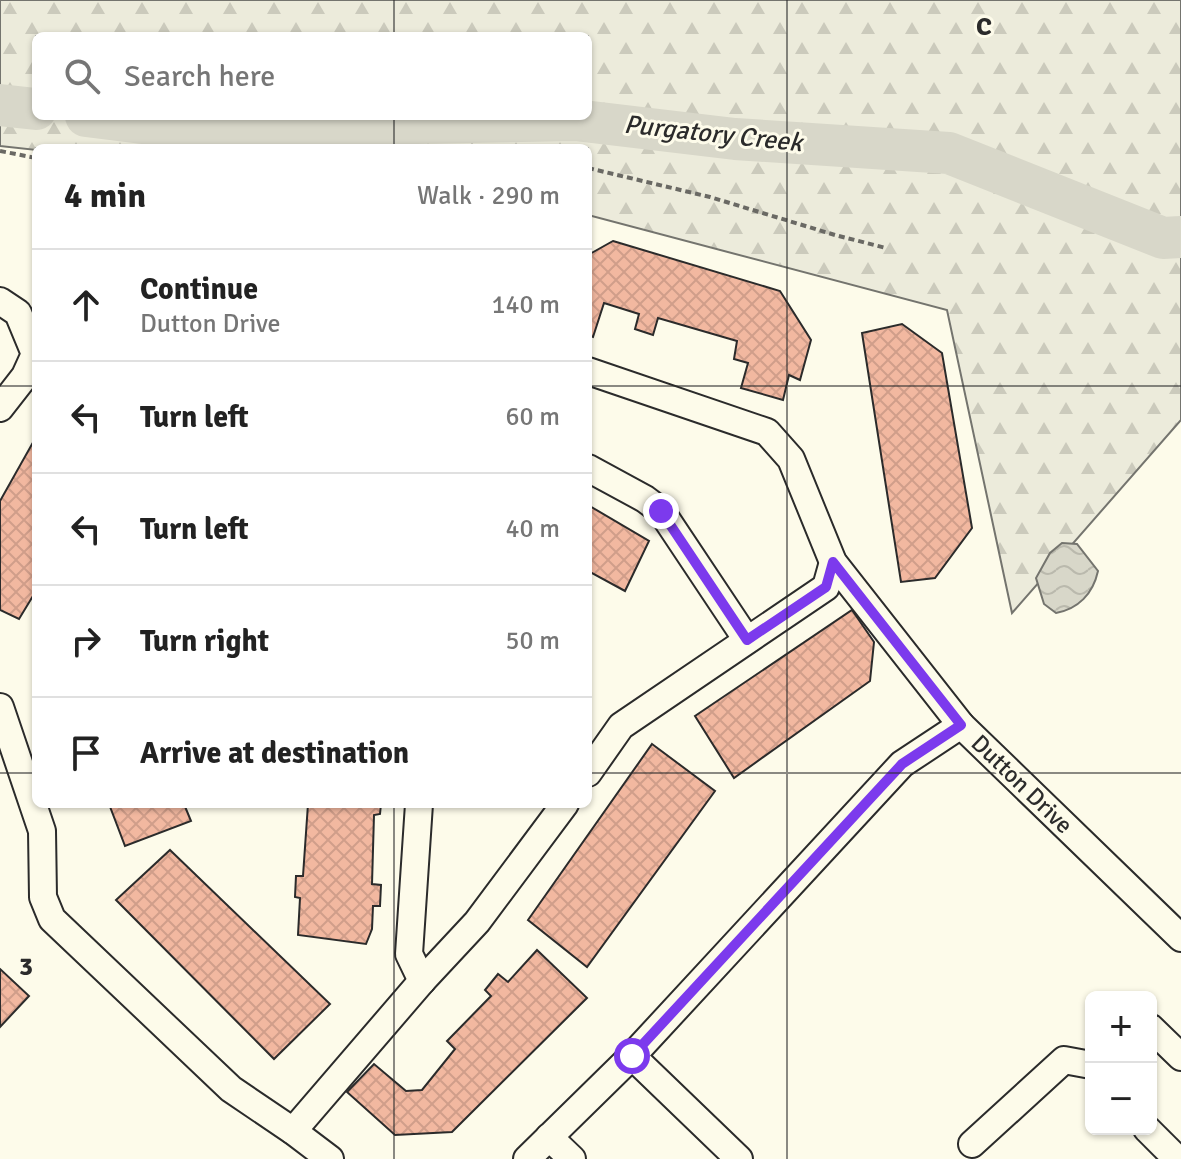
<!DOCTYPE html>
<meta charset="utf-8">
<style>
body{margin:0;font-family:Signika,sans-serif;background:#f2f2f2;color:#222}
.controls{position:absolute;right:24px;bottom:24px;display:grid;overflow:hidden;border-radius:12px;box-shadow:0 2px 6px #0004}
.controls button{width:72px;height:72px;display:grid;place-items:center;padding:0;border:0;border-bottom:2px solid #e0e0e0;background:#fff;color:#222;font:40px sans-serif}
.stop{position:absolute;width:24px;height:24px;margin:-18px;border:6px solid #7c3aed;border-radius:50%;background:#fff}
.stop.end{background:#7c3aed;border-color:#fff;box-shadow:0 2px 8px #0008}
.list{margin:0;padding:0;list-style:none}
h2{display:flex;justify-content:space-between;align-items:center;height:104px;margin:0;padding:0 32px;font-size:34px}
h2 small{font-size:26px;font-weight:400;color:#767676}
.list li{display:grid;grid-template-columns:52px 1fr auto;gap:24px;align-items:center;box-sizing:border-box;height:112px;padding:0 32px;border-top:2px solid #e0e0e0}
.list b{display:block;font-size:30px;white-space:nowrap}
.list p{margin:0;font-size:26px;white-space:nowrap;color:#767676}
.list em{font-size:26px;font-style:normal;color:#767676}
.icon{flex:none;width:44px;height:44px;fill:none;stroke:currentColor;stroke-width:2;stroke-linecap:round;stroke-linejoin:round}
.map{position:relative;flex:none;width:1181px;height:1159px;overflow:hidden}
.search{position:absolute;background:#fff;box-shadow:0 2px 6px #0004;left:32px;top:32px;width:560px;height:88px;display:flex;align-items:center;gap:20px;box-sizing:border-box;padding:0 28px;border-radius:12px;color:#767676;font-size:30px}
.panel{position:absolute;background:#fff;box-shadow:0 2px 6px #0004;left:32px;top:144px;width:560px;height:664px;border-radius:12px}
.map>svg:first-child{display:block}
.forest{fill:url(#forest-firs);stroke:#74746e;stroke-width:2;fill-rule:evenodd}
.water{fill:url(#water-waves);stroke:#74746e;stroke-width:2}
.lines{fill:none;stroke-linecap:round;stroke-linejoin:round}
.river{stroke:#d8d7c9;stroke-width:42}
.building{fill:url(#building-cross-hatch);stroke:#2b2b2b;stroke-width:2}
.minor-casing{stroke:#2b2b2b;stroke-width:30}
.path{stroke:#6a6964;stroke-width:4;stroke-dasharray:6 4;stroke-linecap:butt}
.minor{stroke:#fdfbea;stroke-width:26}
.route{stroke:#7c3aed;stroke-width:10}
.grid{fill:none;stroke:#2b2b2b;stroke-width:2;stroke-opacity:0.55}
.labels{text-anchor:middle;dominant-baseline:central;stroke-width:6;stroke-linejoin:round;paint-order:stroke}
.street-label{font-size:24px;fill:#2b2b2b;stroke:#fdfbea}
.water-label{font-size:26px;font-style:italic;fill:#2b2b2b;stroke:#fdfbea}
.grid-label{font-size:26px;text-anchor:middle;font-weight:bold;fill:#2b2b2b;stroke:#fdfbea;stroke-width:6;stroke-linejoin:round;paint-order:stroke}
</style>
<div class="map">
<svg width="1181" height="1159" viewBox="0 0 1181 1159">
<defs>
<pattern id="forest-firs" width="22" height="20" patternUnits="userSpaceOnUse" patternTransform="scale(2)"><rect width="22" height="20" fill="#ecebdb"/><path d="M5 1l3.5 6h-7zM16 11l3.5 6h-7z" fill="#cbcabc"/></pattern>
<pattern id="water-waves" width="16" height="10" patternUnits="userSpaceOnUse" patternTransform="scale(2)"><rect width="16" height="10" fill="#d8d7c9"/><path d="M0 5q4-4 8 0t8 0" fill="none" stroke="#bab9ad"/></pattern>
<pattern id="building-cross-hatch" width="8" height="8" patternUnits="userSpaceOnUse" patternTransform="scale(2)"><rect width="8" height="8" fill="#f2b8a0"/><path d="M0 0l8 8M0 8l8-8" fill="none" stroke="#d09e8a"/></pattern>
</defs>
<rect width="100%" height="100%" fill="#fdfbea"/>
<path class="forest" d="M 0,0 L 1181,0 L 1181,420 L 1012,613 L 947,310 L 588,215 L 588,148 L 36,148 L 36,150 L 0,146 ZM 36,36 L 588,36 L 588,116 L 36,116 Z"/>
<path class="water" d="M 1062,543 L 1077,544 L 1098,571 C 1093,594 1078,609 1056,613 L 1044,604 L 1036,578 L 1050,553 Z"/>
<g class="lines">
<g class="river">
<path d="M 0,105 L 36,109"/>
<path d="M 86,116 L 150,124 L 364,124 L 575,120 L 735,139 L 949,153 L 1163,238 L 1181,237"/>
</g>
</g>
<g class="building">
<path d="M 613,241 L 780,291 L 811,340 L 800,380 L 789,375 L 783,400 L 741,388 L 748,363 L 734,359 L 737,341 L 658,318 L 653,335 L 635,329 L 639,314 L 604,303 L 593,337 L 588,335 L 588,255 Z"/>
<path d="M 902,324 L 942,353 L 972,528 L 935,578 L 901,582 L 862,333 Z"/>
<path d="M 36,437 L 36,591 L 19,619 L 0,610 L 0,501 Z"/>
<path d="M 588,505 L 649,541 L 625,591 L 588,571 Z"/>
<path d="M 852,610 L 874,642 L 870,681 L 734,778 L 695,716 Z"/>
<path d="M 652,744 L 715,791 L 587,967 L 528,920 Z"/>
<path d="M 109,804 L 184,804 L 191,821 L 125,846 Z"/>
<path d="M 308,804 L 381,804 L 380,814 L 374,815 L 372,884 L 381,885 L 380,906 L 373,906 L 372,929 L 366,944 L 298,935 L 300,898 L 295,897 L 296,876 L 303,876 Z"/>
<path d="M 170,850 L 330,1004 L 274,1059 L 116,900 Z"/>
<path d="M 537,950 L 587,998 L 452,1132 L 395,1135 L 347,1092 L 374,1064 L 406,1091 L 422,1090 L 455,1049 L 447,1041 L 491,996 L 485,990 L 498,974 L 508,982 Z"/>
<path d="M 0,969 L 29,996 L 0,1027 Z"/>
</g>
<g class="lines">
<g class="minor-casing">
<g id="minor">
<path d="M 0,301 L 18,313 L 35,354 L 25,376 L 0,408"/>
<path d="M 588,371 L 767,432 L 791,459 L 833,562 L 961,725"/>
<path d="M 588,468 L 645,499 L 661,511 L 747,640"/>
<path d="M 0,707 L 42,831 L 43,897 L 52,919 L 231,1089 L 293,1131 L 330,1159"/>
<path d="M 588,773 L 621,726 L 826,587 L 833,562"/>
<path d="M 419,804 L 409,954 L 422,981"/>
<path d="M 1151,1028 L 1181,1057"/>
<path d="M 632,1056 L 739,1159"/>
<path d="M 1147,1129 L 1177,1159"/>
<path d="M 293,1131 L 422,981 L 477,922 L 565,804"/>
<path d="M 549,1137 L 572,1159"/>
<path d="M 972,1144 L 1064,1060 L 1091,1065"/>
<path d="M 527,1159 L 632,1056 L 902,764 L 961,725 L 1181,938"/>
</g>
</g>
<g class="path">
<path d="M 0,151 L 36,158"/>
<path d="M 588,168 L 710,197 L 835,235 L 886,248"/>
</g>
<use href="#minor" class="minor"/>
</g>
<g class="lines">
<path class="route" d="M 632,1056 L 902,764 L 961,725 L 833,562 L 826,587 L 747,640 L 661,511"/>
</g>
<path class="grid" d="M 394,0 L 394,36M 787,0 L 787,1159M 394,116 L 394,148M 0,386 L 36,386M 588,386 L 1181,386M 0,773 L 36,773M 588,773 L 1181,773M 394,804 L 394,1159"/>
<g class="labels">
<g class="street-label">
<text transform="translate(1022 784) rotate(44)">Dutton Drive</text>
</g>
<g class="water-label">
<text transform="translate(713 134) rotate(6)">Purgatory Creek</text>
</g>
</g>
<g class="grid-label">
<text x="984" y="35">C</text>
<text x="26" y="975">3</text>
</g>
</svg>
<div class="controls">
<button>+</button>
<button>−</button>
</div>
<div class="stop" style="left:632px;top:1056px"></div>
<div class="stop end" style="left:661px;top:511px"></div>
<div class="search"><svg class="icon" aria-label="search" viewBox="0 0 24 24"><circle cx="10" cy="10" r="6"/><path d="M15 15l6 6"/></svg>Search here</div>
<section class="panel">
<h2>4 min<small>Walk · 290 m</small></h2>
<ul class="list">
<li><svg class="icon" aria-label="ahead" viewBox="0 0 24 24"><path d="M12 20V5M6 11l6-6 6 6"/></svg><div><b>Continue</b><p>Dutton Drive</p></div><em>140 m</em></li>
<li><svg class="icon" aria-label="left" viewBox="0 0 24 24"><path d="M17 20v-9H6M10 6l-5 5 5 5"/></svg><div><b>Turn left</b></div><em>60 m</em></li>
<li><svg class="icon" aria-label="left" viewBox="0 0 24 24"><path d="M17 20v-9H6M10 6l-5 5 5 5"/></svg><div><b>Turn left</b></div><em>40 m</em></li>
<li><svg class="icon" aria-label="right" viewBox="0 0 24 24"><path d="M7 20v-9h11M14 6l5 5-5 5"/></svg><div><b>Turn right</b></div><em>50 m</em></li>
<li><svg class="icon" aria-label="arrive" viewBox="0 0 24 24"><path d="M6 21V4h12l-3 4 3 4H6"/></svg><div><b>Arrive at destination</b></div></li>
</ul>
</section>
</div>
